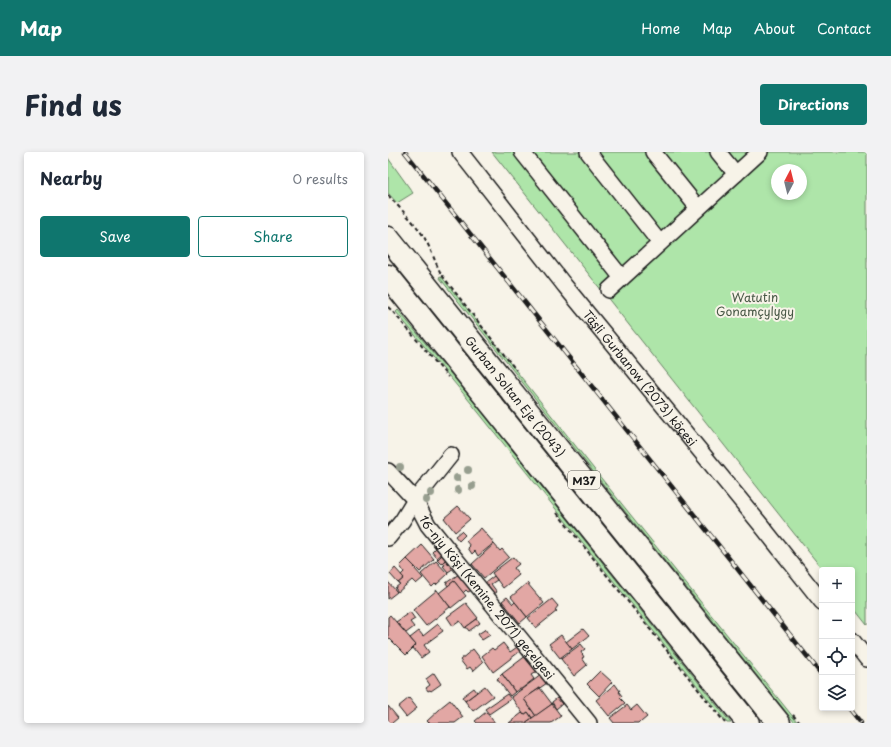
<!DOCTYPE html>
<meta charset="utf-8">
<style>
body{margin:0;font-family:"Playpen Sans",sans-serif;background:#f2f2f3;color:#1f2937}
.controls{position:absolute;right:12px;bottom:12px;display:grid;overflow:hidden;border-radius:4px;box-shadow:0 2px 6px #0003}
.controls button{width:36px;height:36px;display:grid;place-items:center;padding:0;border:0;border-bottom:1px solid #e0e1e3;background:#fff;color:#1f2937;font:20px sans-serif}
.compass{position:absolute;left:383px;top:12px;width:36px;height:36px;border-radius:50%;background:#fff;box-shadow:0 2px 6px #0003;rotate:7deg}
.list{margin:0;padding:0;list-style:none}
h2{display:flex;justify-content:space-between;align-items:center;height:52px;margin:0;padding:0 16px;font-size:17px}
h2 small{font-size:13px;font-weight:400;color:#747a83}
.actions{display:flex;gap:8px;padding:12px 16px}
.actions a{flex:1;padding:9px 0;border:1px solid #0f766e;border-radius:4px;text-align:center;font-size:14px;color:#0f766e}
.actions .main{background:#0f766e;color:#fff}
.icon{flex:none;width:22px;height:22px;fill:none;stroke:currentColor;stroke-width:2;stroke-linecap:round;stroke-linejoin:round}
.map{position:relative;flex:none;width:479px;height:571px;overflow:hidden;border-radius:4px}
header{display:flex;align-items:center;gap:24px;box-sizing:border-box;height:56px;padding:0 20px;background:#0f766e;color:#fff}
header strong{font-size:19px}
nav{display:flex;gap:22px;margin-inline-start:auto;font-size:14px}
.intro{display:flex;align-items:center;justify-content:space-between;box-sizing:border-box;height:96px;padding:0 24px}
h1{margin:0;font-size:28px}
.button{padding:10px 18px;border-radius:4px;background:#0f766e;color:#fff;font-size:14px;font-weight:700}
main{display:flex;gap:24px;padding:0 24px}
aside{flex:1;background:#fff;border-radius:4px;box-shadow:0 2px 6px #0003}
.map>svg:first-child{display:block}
.green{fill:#aee5a9;stroke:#658062;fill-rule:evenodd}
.building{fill:#e2a7a4;stroke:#1c1c1c}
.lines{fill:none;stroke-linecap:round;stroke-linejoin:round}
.minor-casing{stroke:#1c1c1c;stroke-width:18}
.highway-casing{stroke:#1c1c1c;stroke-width:25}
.path{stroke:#1c1c1c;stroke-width:2;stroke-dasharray:4 3;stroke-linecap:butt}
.minor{stroke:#f7f3e8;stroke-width:15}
.highway{stroke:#f7f3e8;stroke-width:22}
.rail-casing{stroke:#1c1c1c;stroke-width:4.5}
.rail{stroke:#f7f3e8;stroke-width:3;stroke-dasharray:9;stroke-linecap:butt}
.tree{fill:#979e8f}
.labels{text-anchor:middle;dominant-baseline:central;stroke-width:4;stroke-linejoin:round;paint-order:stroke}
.shield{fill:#f7f3e8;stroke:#5e5c59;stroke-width:1}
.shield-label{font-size:11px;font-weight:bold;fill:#1c1c1c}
.park-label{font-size:12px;fill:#485846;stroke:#f7f3e8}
.street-label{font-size:12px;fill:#1c1c1c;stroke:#f7f3e8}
</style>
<header>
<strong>Map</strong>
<nav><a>Home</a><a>Map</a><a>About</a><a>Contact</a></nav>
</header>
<div class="intro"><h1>Find us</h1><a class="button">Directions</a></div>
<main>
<aside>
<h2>Nearby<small>0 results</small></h2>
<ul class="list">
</ul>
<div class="actions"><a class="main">Save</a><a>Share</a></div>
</aside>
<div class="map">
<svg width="479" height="571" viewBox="0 0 479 571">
<rect width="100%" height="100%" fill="#f7f3e8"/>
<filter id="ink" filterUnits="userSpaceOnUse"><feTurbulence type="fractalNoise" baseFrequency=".025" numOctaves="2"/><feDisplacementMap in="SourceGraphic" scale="8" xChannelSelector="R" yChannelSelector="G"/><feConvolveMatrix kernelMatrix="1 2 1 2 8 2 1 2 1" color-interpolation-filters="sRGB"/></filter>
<g filter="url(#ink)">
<g class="green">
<path d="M 104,0 L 479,0 L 479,473 L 464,454 L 464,418 L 435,418 ZM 389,18 L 413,18 L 413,42 L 389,42 Z"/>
<path d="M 0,6 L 25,41 L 9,51 L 0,41 Z"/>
<path d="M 53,124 L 213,326 L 410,571 L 407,571 L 211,327 L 51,125 Z"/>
<path d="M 10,158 L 81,244 L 343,571 L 339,571 L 79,246 L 8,160 Z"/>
</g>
<g class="building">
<path d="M 70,354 L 82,367 L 67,380 L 56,366 Z"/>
<path d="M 93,376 L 106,391 L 90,404 L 87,399 L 84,402 L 80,396 L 82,394 L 78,389 Z"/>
<path d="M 73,379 L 77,383 L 71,389 L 67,384 Z"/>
<path d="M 106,392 L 112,399 L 114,397 L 121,405 L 96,426 L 84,412 Z"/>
<path d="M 34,393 L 46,407 L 32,420 L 19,407 Z"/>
<path d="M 49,395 L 54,402 L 49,406 L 44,400 Z"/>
<path d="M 54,403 L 58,407 L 53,412 L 49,408 Z"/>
<path d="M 125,405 L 131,412 L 126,416 L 131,423 L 115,436 L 104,421 Z"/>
<path d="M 19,407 L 27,415 L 26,416 L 35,426 L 28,432 L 24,428 L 10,440 L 7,436 L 12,432 L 10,431 L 16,426 L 13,423 L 16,420 L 12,414 Z"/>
<path d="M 59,407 L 66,416 L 60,420 L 55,414 L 57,413 L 55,410 Z"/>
<path d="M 48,409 L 60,422 L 48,433 L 47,432 L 44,435 L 33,422 Z"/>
<path d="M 7,416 L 16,426 L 10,431 L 2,422 Z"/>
<path d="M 71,422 L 84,438 L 80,440 L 78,438 L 75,441 L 66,429 L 60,434 L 58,431 Z"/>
<path d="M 106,424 L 109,428 L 103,432 L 109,440 L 106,442 L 97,431 Z"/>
<path d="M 66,429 L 78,444 L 63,456 L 51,441 Z"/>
<path d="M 0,430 L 9,440 L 0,447 Z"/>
<path d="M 139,431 L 156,451 L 139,465 L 123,445 Z"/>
<path d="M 49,438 L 62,455 L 38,474 L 25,458 Z"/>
<path d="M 119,445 L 125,452 L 127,450 L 139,465 L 132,471 L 114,449 Z"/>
<path d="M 164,447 L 170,454 L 167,458 L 169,459 L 148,476 L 140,466 Z"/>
<path d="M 78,451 L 90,466 L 77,476 L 72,469 L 65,474 L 59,465 Z"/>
<path d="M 22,460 L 27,467 L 22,470 L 26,475 L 18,481 L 8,470 Z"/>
<path d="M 2,463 L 28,493 L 18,503 L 0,485 L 0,465 Z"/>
<path d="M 89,467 L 92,471 L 81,479 L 78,475 Z"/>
<path d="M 50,472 L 55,479 L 36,493 L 41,500 L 33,506 L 25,496 L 28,493 L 22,486 L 31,479 L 35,484 Z"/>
<path d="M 98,477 L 102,483 L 94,488 L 90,482 Z"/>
<path d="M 195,477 L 201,484 L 184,497 L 178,490 Z"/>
<path d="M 173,483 L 184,497 L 172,506 L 161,492 Z"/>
<path d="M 115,491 L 122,500 L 132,493 L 135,497 L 105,520 L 94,504 L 104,496 L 106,498 Z"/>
<path d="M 193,492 L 197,497 L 193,500 L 196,505 L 194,506 L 199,513 L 186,524 L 173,507 Z"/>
<path d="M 85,497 L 95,510 L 85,519 L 82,515 L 79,517 L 72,508 Z"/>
<path d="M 139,503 L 151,518 L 143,523 L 146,527 L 132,538 L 132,536 L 127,540 L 114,522 Z"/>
<path d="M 212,519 L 224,530 L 211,544 L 199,532 Z"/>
<path d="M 46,521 L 53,532 L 43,539 L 42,538 L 40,539 L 38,536 L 42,533 L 38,527 Z"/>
<path d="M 114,522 L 127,540 L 122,544 L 109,527 Z"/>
<path d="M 153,523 L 159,531 L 136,547 L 148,564 L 144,566 L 140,560 L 136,563 L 123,545 Z"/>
<path d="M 227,532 L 232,539 L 231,540 L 234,544 L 232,546 L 237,551 L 221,564 L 208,548 Z"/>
<path d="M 97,534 L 105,544 L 85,559 L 77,549 Z"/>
<path d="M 86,536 L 89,540 L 77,549 L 74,545 Z"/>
<path d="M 152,536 L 164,552 L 148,564 L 136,547 Z"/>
<path d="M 119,542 L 123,547 L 101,562 L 97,557 Z"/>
<path d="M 21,546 L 29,556 L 18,565 L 10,555 Z"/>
<path d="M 169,546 L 174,552 L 168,557 L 164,550 Z"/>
<path d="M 62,548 L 75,565 L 67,571 L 41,571 L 39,569 L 52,557 L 52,556 Z"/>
<path d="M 164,552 L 173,564 L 163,571 L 137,571 Z"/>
<path d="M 239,553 L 243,558 L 249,553 L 259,565 L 253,570 L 252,569 L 250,571 L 226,571 L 222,566 Z"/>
<path d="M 0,554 L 10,566 L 4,571 L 0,571 Z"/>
<path d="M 98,560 L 107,571 L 89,571 L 87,569 Z"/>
<path d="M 140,560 L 144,566 L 137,571 L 121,571 L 134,561 L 136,563 Z"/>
</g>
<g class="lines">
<g class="minor-casing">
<g id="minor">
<path id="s1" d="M 72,0 L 177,134 L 373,373 L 434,450"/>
<path d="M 134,0 L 234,126"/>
<path d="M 200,0 L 272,91"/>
<path d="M 265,0 L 310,56"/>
<path d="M 330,0 L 348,22"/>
<path d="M 221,138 L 372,0"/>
<path id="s2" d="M 0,319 L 27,348 L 40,373 L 201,571"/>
<path d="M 0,386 L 14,369 L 27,348 L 63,303"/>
<path d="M 464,488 L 479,507"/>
</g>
</g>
<g class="highway-casing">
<g id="highway">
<path id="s3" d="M 0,86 L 391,571"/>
<path d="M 0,124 L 360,571"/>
</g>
</g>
<g class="path">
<path d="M 0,43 C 12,57 27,70 36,85 C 43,97 47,110 53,122 L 128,218"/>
<path d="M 0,155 L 6,161 L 60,225"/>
<path d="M 169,361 L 337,571"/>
<path d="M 405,563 L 412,571"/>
</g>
<use href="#minor" class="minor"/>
<use href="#highway" class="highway"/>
<g class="rail-casing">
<g id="rail">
<path d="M 17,0 L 434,523"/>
<path d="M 461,556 L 473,571"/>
</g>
</g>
<use href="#rail" class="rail"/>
</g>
<g class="tree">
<circle cx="12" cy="315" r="4"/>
<circle cx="80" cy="318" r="4"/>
<circle cx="69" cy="326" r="4"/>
<circle cx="84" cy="334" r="4"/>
<circle cx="70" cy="338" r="4"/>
<circle cx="43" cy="341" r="4"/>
<circle cx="38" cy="348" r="4"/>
</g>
</g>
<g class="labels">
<rect class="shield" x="180" y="319" width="32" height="18" rx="3"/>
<g class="shield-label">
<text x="196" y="328">M37</text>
</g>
<g class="park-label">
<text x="367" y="145">Watutin<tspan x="367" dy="14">Gonamçylygy</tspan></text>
</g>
<g class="street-label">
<text stroke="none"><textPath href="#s1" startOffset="289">Täşli Gurbanow (2073) köçesi</textPath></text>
<text stroke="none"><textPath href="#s3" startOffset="203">Gurban Soltan Eje (2043)</textPath></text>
<text stroke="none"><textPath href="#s2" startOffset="161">16-njy Köşi (Kemine, 2071) geçelgesi</textPath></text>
</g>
</g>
</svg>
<div class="controls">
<button>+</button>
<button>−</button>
<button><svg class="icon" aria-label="locate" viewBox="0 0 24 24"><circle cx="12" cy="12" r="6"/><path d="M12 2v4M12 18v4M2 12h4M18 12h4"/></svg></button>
<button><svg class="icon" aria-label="layers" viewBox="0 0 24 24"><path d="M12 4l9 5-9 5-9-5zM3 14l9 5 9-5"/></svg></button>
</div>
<svg class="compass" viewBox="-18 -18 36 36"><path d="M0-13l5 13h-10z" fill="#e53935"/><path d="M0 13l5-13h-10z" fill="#747a83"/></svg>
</div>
</main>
